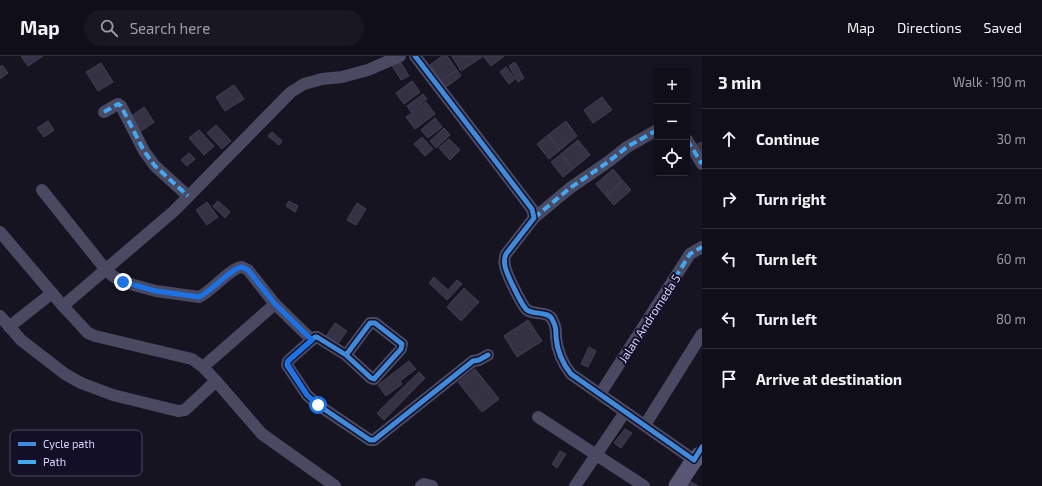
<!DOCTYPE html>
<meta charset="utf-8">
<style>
body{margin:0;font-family:"Exo 2",sans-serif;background:#191822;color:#f1f3f6}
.controls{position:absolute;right:12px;top:12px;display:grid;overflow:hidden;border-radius:4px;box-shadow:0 2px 10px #0003}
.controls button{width:36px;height:36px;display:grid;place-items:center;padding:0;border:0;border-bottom:1px solid #302f38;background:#100f19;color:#f1f3f6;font:20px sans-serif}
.stop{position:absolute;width:12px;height:12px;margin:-9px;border:3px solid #1a73e8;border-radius:50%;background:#fff}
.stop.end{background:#1a73e8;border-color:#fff;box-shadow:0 1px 4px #0008}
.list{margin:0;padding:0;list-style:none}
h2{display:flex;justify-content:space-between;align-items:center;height:52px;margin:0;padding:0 16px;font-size:17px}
h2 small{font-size:13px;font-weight:400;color:#9c9ca2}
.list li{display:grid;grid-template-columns:26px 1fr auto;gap:12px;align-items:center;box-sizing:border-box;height:60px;padding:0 16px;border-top:1px solid #302f38}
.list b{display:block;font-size:15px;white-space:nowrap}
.list em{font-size:13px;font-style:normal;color:#9c9ca2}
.icon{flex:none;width:22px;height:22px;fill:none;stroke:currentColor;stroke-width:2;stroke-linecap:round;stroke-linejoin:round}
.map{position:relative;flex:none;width:702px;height:430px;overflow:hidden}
header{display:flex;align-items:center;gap:24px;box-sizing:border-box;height:56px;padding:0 20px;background:#100f19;border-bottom:1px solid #302f38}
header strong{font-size:19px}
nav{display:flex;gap:22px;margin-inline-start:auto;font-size:14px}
.search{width:280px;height:36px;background:#191822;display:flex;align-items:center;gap:10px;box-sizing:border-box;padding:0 14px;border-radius:22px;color:#9c9ca2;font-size:15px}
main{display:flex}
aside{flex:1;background:#100f19}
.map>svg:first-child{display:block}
.building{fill:#343243;stroke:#433f54}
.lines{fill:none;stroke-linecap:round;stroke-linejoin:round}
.street{stroke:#4a4962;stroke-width:12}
.secondary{stroke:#575674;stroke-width:17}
.quiet{stroke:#3fa9f5;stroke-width:4;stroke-dasharray:8 4;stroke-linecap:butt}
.cycleway-casing{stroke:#130f26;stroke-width:8}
.cycleway{stroke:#408adc;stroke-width:5}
.route{stroke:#1a73e8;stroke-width:5}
.labels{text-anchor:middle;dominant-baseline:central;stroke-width:4;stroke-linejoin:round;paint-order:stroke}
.street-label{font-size:12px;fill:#d9d4ff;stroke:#130f26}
.key{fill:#130f26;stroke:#4e4a67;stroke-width:1}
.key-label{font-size:11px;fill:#d9d4ff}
</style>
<header>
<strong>Map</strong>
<div class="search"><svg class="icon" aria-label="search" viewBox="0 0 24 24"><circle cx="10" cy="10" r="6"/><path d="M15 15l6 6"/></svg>Search here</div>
<nav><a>Map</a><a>Directions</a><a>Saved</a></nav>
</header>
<main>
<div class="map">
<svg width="702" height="430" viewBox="0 0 702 430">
<rect width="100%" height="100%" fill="#161421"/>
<g class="building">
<path d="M 21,0 L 43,0 L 28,10 Z"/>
<path d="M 442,0 L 447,0 L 457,14 L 441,25 L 430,9 Z"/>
<path d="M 452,0 L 481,0 L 482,1 L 461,15 Z"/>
<path d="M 483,0 L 504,0 L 491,10 Z"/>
<path d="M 398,2 L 409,20 L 401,24 L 390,6 Z"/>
<path d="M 515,6 L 524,22 L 518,26 L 509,10 Z"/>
<path d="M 101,7 L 113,26 L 98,35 L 86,16 Z"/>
<path d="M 2,9 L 8,17 L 0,23 L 0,11 Z"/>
<path d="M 506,11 L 515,23 L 509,28 L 500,16 Z"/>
<path d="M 457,14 L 461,20 L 446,31 L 441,25 Z"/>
<path d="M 412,25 L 420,36 L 404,48 L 396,37 Z"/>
<path d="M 234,29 L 244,43 L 225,55 L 216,41 Z"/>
<path d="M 423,38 L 427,43 L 411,56 L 407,50 Z"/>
<path d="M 602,41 L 612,54 L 593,67 L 584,54 Z"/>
<path d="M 426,46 L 435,58 L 415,73 L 406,61 Z"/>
<path d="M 144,51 L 154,66 L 140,76 L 130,61 Z"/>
<path d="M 435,62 L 442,71 L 428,82 L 421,74 Z"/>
<path d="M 48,65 L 54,74 L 44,81 L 37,72 Z"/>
<path d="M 566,65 L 577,80 L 560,94 L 548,79 Z"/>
<path d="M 216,69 L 231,85 L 222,93 L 207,77 Z"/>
<path d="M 444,72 L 450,79 L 436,92 L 430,85 Z"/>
<path d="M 199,74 L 214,90 L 204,99 L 189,82 Z"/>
<path d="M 272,76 L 282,85 L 279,89 L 268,80 Z"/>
<path d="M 548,79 L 560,94 L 549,103 L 537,88 Z"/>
<path d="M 422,81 L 433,93 L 425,100 L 414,88 Z"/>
<path d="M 449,83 L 460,94 L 450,104 L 439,92 Z"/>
<path d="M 578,84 L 590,99 L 573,113 L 561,98 Z"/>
<path d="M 702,86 L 702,98 L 695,89 Z"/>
<path d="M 189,97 L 195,103 L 187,110 L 181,104 Z"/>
<path d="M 561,98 L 573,113 L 563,121 L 551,106 Z"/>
<path d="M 613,113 L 623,125 L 606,140 L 596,128 Z"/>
<path d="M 623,125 L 631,134 L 614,149 L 606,140 Z"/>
<path d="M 218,145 L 230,156 L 225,162 L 213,150 Z"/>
<path d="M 289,145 L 298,150 L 295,156 L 286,150 Z"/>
<path d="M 207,146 L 218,161 L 207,169 L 196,154 Z"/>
<path d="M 357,147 L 366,153 L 356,169 L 347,164 Z"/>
<path d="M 434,221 L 448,234 L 457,224 L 462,228 L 447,244 L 429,227 Z"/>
<path d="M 464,232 L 479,246 L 461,265 L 447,251 Z"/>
<path d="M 528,264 L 542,285 L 517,301 L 504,280 Z"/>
<path d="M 335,267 L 347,275 L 337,289 L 325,282 Z"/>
<path d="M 589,291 L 596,295 L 588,311 L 581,308 Z"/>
<path d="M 409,305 L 416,313 L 400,325 L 402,328 L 386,340 L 378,329 Z"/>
<path d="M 475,313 L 499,343 L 482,356 L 458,326 Z"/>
<path d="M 419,316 L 425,322 L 384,364 L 377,357 Z"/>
<path d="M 625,373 L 632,377 L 621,392 L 614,387 Z"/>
<path d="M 560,395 L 566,398 L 557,412 L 552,408 Z"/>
<path d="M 690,425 L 698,430 L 686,430 Z"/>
</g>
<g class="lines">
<g class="street">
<path d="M 415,0 L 532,153 L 534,162 L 506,198 C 504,202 504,205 505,210 C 506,217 522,250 527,254 C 534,259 548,255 552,263 C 556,270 556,274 556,281 C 557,294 563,308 571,318 L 694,404 L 698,397"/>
<path d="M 104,56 L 118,48 L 121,50 L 144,95 L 155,110 L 188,140"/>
<path d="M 687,84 L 702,108"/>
<path d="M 42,134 L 106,214 L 113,220 L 123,226 L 156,235 L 199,241 C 212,235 230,212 242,211 L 248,214 L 275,248 L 312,284"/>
<path d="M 534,162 L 570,132 L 608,106 L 627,91 L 657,74"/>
<path d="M 0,176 L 63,250 L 88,277 L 95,280 L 192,303 L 203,311 L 216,325 L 262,378 L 335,430"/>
<path d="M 63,250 L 174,155 L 291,36 L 304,28 L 322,23 L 342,21 L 368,14 L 400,0"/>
<path d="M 0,260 L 21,284 L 65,318 L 81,327 L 113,339 L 178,355 L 185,354 L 216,325"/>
<path d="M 9,271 L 52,237"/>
<path d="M 346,299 L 371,322 L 374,323 L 401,293 L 402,288 L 375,267 L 370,267 L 346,299 L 317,281 L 315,281 L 288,305 L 287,309 L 307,339 L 318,349 L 370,384 L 374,384 L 473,305 L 479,304 L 488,299"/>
<path d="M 203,311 L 275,248"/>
<path d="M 600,338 L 690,198 L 702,191"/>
<path d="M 538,361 L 644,430"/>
<path d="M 645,369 L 702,278"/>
<path d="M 421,430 L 424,428 L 432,430"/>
<path d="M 575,430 L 625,356"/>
</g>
<path class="secondary" d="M 677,430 L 694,404 L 702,398"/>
<g class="quiet">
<path d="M 104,56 L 118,48 L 121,50 L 144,95 L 155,110 L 188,140"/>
<path d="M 687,84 L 702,108"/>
<path d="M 534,162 L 570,132 L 608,106 L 627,91 L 657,74"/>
<path d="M 675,222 L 690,198 L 702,191"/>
</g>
<g class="cycleway-casing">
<g id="cycleway">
<path d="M 415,0 L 532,153 L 534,162 L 506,198 C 504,202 504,205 505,210 C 506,217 522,250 527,254 C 534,259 548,255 552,263 C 556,270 556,274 556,281 C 557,294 563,308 571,318 L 694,404 L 702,391"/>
<path d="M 346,299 L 371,322 L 374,323 L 401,293 L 402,288 L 375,267 L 370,267 L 346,299 L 317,281 L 315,281 L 288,305 L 287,309 L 307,339 L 318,349 L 370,384 L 374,384 L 473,305 L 479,304 L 488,299"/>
</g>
</g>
<use href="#cycleway" class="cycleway"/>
</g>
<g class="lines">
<path class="route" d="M 123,226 L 156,235 L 199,241 C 212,235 231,212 242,211 L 248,214 L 275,248 L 312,284 L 288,305 L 288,309 L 307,339 L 318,349"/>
</g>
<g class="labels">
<g class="street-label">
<text transform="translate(649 262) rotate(-57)">Jalan Andromeda 5</text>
</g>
</g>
<rect x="10" y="374" width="132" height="46" rx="6" class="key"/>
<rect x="18" y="386" width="18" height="4" fill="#408adc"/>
<rect x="18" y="404" width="18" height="4" fill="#3fa9f5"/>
<g class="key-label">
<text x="43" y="392">Cycle path</text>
<text x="43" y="410">Path</text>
</g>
</svg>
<div class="controls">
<button>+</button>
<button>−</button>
<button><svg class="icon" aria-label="locate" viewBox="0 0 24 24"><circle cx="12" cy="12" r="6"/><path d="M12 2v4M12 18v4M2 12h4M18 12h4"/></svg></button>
</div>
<div class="stop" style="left:318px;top:349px"></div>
<div class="stop end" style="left:123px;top:226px"></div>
</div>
<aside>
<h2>3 min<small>Walk · 190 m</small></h2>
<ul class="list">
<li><svg class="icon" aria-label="ahead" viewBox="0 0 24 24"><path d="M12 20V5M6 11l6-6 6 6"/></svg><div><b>Continue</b></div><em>30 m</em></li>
<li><svg class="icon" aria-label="right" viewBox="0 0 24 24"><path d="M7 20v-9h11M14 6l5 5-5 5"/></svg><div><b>Turn right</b></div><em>20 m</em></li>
<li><svg class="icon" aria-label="left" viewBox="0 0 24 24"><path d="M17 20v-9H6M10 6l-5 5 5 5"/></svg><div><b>Turn left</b></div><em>60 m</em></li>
<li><svg class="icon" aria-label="left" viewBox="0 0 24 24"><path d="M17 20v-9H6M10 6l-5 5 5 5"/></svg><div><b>Turn left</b></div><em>80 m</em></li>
<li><svg class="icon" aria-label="arrive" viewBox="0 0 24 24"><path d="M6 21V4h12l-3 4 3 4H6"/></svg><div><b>Arrive at destination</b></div></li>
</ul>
</aside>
</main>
